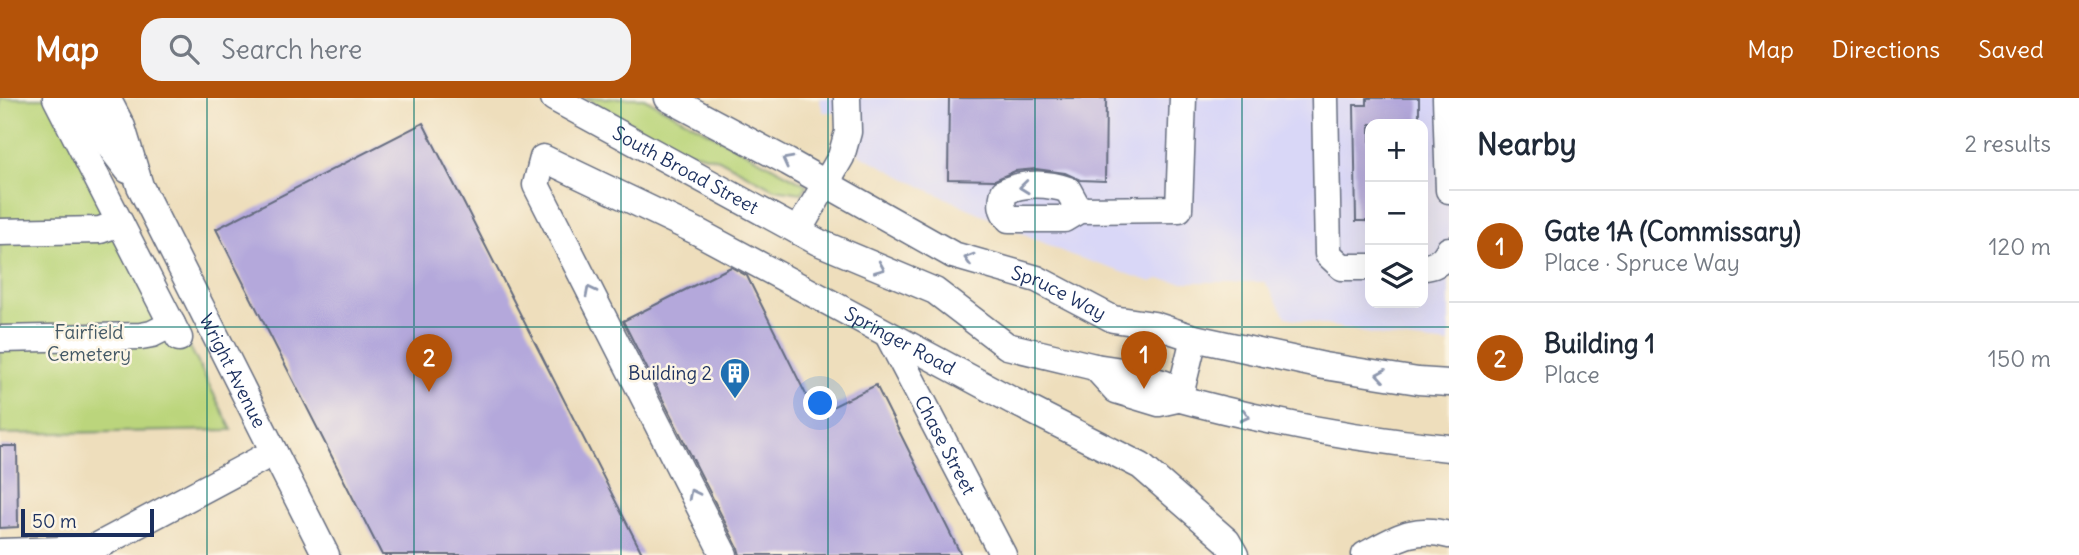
<!DOCTYPE html>
<meta charset="utf-8">
<style>
body{margin:0;font-family:Delius,sans-serif;background:#f2f2f3;color:#1f2937}
.controls{position:absolute;right:21px;top:21px;display:grid;overflow:hidden;border-radius:14px;box-shadow:0 7px 28px #0002}
.controls button{width:63px;height:63px;display:grid;place-items:center;padding:0;border:0;border-bottom:2px solid #e0e1e3;background:#fff;color:#1f2937;font:35px sans-serif}
.scale{position:absolute;left:21px;bottom:18px;width:133px;box-sizing:border-box;padding-left:7px;border:4px solid #1b2f5e;border-top:0;font-size:19px;line-height:24px;white-space:nowrap;color:#1b2f5e;-webkit-text-stroke:5px #fcf5e5;paint-order:stroke}
.you{position:absolute;left:821px;top:306px;width:24px;height:24px;margin:-18px;border:5px solid #fff;border-radius:50%;background:#1a73e8;box-shadow:0 0 0 10px #1a73e833}
.badge{display:grid;place-items:center;width:46px;height:46px;border-radius:50%;background:#b45309;color:#fff;font-size:23px;font-weight:700}
.pin{position:absolute;translate:-50% -58px;filter:drop-shadow(0 2px 4px #0008)}
.pin::after{content:'';position:absolute;top:37px;width:24px;height:21px;background:inherit;clip-path:polygon(0 0,100% 0,50% 100%)}
.list{margin:0;padding:0;list-style:none}
h2{display:flex;justify-content:space-between;align-items:center;height:91px;margin:0;padding:0 28px;font-size:30px}
h2 small{font-size:23px;font-weight:400;color:#747a83}
.list li{display:grid;grid-template-columns:46px 1fr auto;gap:21px;align-items:center;box-sizing:border-box;height:112px;padding:0 28px;border-top:2px solid #e0e1e3}
.list b{display:block;font-size:26px;white-space:nowrap}
.list p{margin:0;font-size:23px;white-space:nowrap;color:#747a83}
.list em{font-size:23px;font-style:normal;color:#747a83}
.icon{flex:none;width:38px;height:38px;fill:none;stroke:currentColor;stroke-width:2;stroke-linecap:round;stroke-linejoin:round}
.map{position:relative;flex:none;width:1449px;height:457px;overflow:hidden}
header{display:flex;align-items:center;gap:42px;box-sizing:border-box;height:98px;padding:0 35px;background:#b45309;color:#fff}
header strong{font-size:33px}
nav{display:flex;gap:38px;margin-inline-start:auto;font-size:24px}
.search{width:490px;height:63px;background:#f2f2f3;display:flex;align-items:center;gap:18px;box-sizing:border-box;padding:0 24px;border-radius:21px;color:#747a83;font-size:26px}
main{display:flex}
aside{flex:1;background:#fff}
.map>svg:first-child{display:block}
.built{fill:#d9d7f7;fill-rule:evenodd}
.green{fill:#bbd57b;stroke:#6b826c;stroke-width:2}
.building{fill:#b4a8db}
.lines{fill:none;stroke-linecap:round;stroke-linejoin:round}
.minor-casing{stroke:#656c7f;stroke-width:29}
.minor{stroke:#fff;stroke-width:26}
.oneway{stroke:#8d97ae}
.grid{fill:none;stroke:#0f766e;stroke-width:2;stroke-opacity:0.55}
.labels{text-anchor:middle;dominant-baseline:central;stroke-width:5;stroke-linejoin:round;paint-order:stroke}
.street-label{font-size:19px;fill:#1b2f5e;stroke:#fcf5e5}
.park-label{font-size:19px;fill:#435865;stroke:#fcf5e5}
.poi-label{font-size:19px;fill:#1b2f5e;stroke:#fcf5e5;text-anchor:end}
</style>
<header>
<strong>Map</strong>
<div class="search"><svg class="icon" aria-label="search" viewBox="0 0 24 24"><circle cx="10" cy="10" r="6"/><path d="M15 15l6 6"/></svg>Search here</div>
<nav><a>Map</a><a>Directions</a><a>Saved</a></nav>
</header>
<main>
<div class="map">
<svg width="1449" height="457" viewBox="0 0 1449 457">
<rect width="100%" height="100%" fill="#fcf5e5"/>
<filter id="ink" filterUnits="userSpaceOnUse"><feTurbulence type="fractalNoise" baseFrequency=".0143" numOctaves="2"/><feDisplacementMap in="SourceGraphic" scale="14" xChannelSelector="R" yChannelSelector="G"/><feConvolveMatrix kernelMatrix="1 2 1 2 8 2 1 2 1" color-interpolation-filters="sRGB"/></filter>
<filter id="wash" filterUnits="userSpaceOnUse"><feTurbulence type="fractalNoise" baseFrequency=".00686" numOctaves="4" result="noise"/><feDisplacementMap in="SourceGraphic" scale="28" xChannelSelector="R" yChannelSelector="G"/><feGaussianBlur stdDeviation="1.57" result="paint"/><feColorMatrix in="noise" values="0 0 0 0 0 0 0 0 0 0 0 0 0 0 0 0 0 1.4 0 .05"/><feComposite in="paint" operator="in"/></filter>
<g filter="url(#wash)">
<rect width="100%" height="100%" fill="#eedebc"/>
<path class="built" d="M 819,0 L 1449,0 L 1449,246 L 1381,238 L 1286,219 L 1265,184 L 1183,184 L 1158,181 L 1152,184 L 1068,156 L 926,91 L 859,56 L 859,15 L 823,14 ZM 1370,26 L 1423,26 L 1423,205 L 1370,205 Z"/>
<g class="green">
<path d="M 0,0 L 64,0 L 232,332 L 0,336 Z"/>
<path d="M 586,0 L 644,0 L 807,87 L 802,95 L 774,91 L 719,61 L 678,51 Z"/>
</g>
<g id="blocks">
<g class="building">
<path d="M 949,0 L 1106,0 L 1105,83 L 1080,82 L 1065,75 L 1036,71 L 1015,73 L 995,82 L 948,81 Z"/>
<path d="M 1367,0 L 1419,0 L 1419,26 L 1370,26 L 1370,123 L 1356,123 L 1354,7 L 1367,7 Z"/>
<path d="M 423,25 L 643,457 L 382,457 L 216,131 Z"/>
<path d="M 731,169 L 747,178 L 816,317 L 876,287 L 961,457 L 740,457 L 738,450 L 623,223 Z"/>
<path d="M 0,348 L 17,348 L 18,429 L 0,430 Z"/>
</g>
</g>
</g>
<g filter="url(#ink)">
<use href="#blocks" fill-opacity="0" stroke="#656c7f" stroke-width="2"/>
<g class="lines">
<g class="minor-casing">
<g id="minor">
<path d="M 56,0 L 179,240"/>
<path d="M 82,0 L 104,41 L 128,72"/>
<path id="s1" d="M 107,0 L 122,29 L 140,88 L 326,457"/>
<path id="s2" d="M 554,0 L 818,144 L 935,193 L 1007,248 L 1095,269 L 1122,273 L 1165,286 L 1179,301"/>
<path id="s3" d="M 668,0 L 788,64 L 953,157 L 1037,181 L 1113,221 L 1154,227 L 1194,240 L 1324,268 L 1418,283 L 1449,285"/>
<path d="M 1325,0 L 1328,156 L 1342,169 L 1370,169"/>
<path d="M 1446,0 L 1449,92"/>
<path d="M 1079,112 L 1068,92 C 1048,85 1023,84 1004,94 C 1001,105 1001,112 1009,121 L 1064,121 L 1079,112 L 1179,111 L 1183,0"/>
<path d="M 798,133 L 841,59 L 848,34 L 847,0"/>
<path d="M 0,134 L 100,132 L 120,125"/>
<path d="M 1423,169 C 1435,169 1443,163 1449,152"/>
<path id="s4" d="M 888,237 L 1003,457"/>
<path d="M 0,241 L 141,238 L 152,236 L 172,226"/>
<path d="M 1095,269 L 1116,292 L 1159,305 L 1177,301"/>
<path d="M 1162,296 C 1256,322 1352,341 1449,350"/>
<path d="M 1179,301 L 1194,240"/>
<path d="M 0,454 L 92,451"/>
<path d="M 93,457 L 92,451 L 274,354"/>
<path id="s5" d="M 724,457 L 536,87 L 543,60 L 698,134 L 1013,303 L 1141,368 L 1227,443 L 1235,457"/>
<path d="M 1365,457 C 1395,441 1414,427 1449,437"/>
</g>
</g>
<use href="#minor" class="minor"/>
</g>
<defs><path id="oneway-chevron" d="M-2-3.5L2.5 0L-2 3.5" fill="none" stroke-width="1.6" stroke-linecap="round" stroke-linejoin="round" transform="scale(1.75)"/></defs>
<g class="oneway">
<use href="#oneway-chevron" transform="translate(787 63) rotate(-152)"/>
<use href="#oneway-chevron" transform="translate(1024 89) rotate(174)"/>
<use href="#oneway-chevron" transform="translate(969 161) rotate(-164)"/>
<use href="#oneway-chevron" transform="translate(880 170) rotate(23)"/>
<use href="#oneway-chevron" transform="translate(590 193) rotate(-117)"/>
<use href="#oneway-chevron" transform="translate(1381 277) rotate(-171)"/>
<use href="#oneway-chevron" transform="translate(1245 318) rotate(14)"/>
<use href="#oneway-chevron" transform="translate(693 396) rotate(-117)"/>
</g>
</g>
<path class="grid" d="M 207,0 L 207,457M 414,0 L 414,457M 621,0 L 621,457M 828,0 L 828,457M 1035,0 L 1035,457M 1242,0 L 1242,457M 0,229 L 1449,229"/>
<defs>
<g id="building-pin" transform="scale(1.575)"><path d="M0 17L-7.5 6A9.5 9.5 0 1 1 7.5 6Z" fill="#1f6fb2" stroke="#fcf5e5"/><path d="M-4-6H4V6H1V3H-1V6H-4ZM-2.5-4.3h1.7v1.8h-1.7ZM.8-4.3h1.7v1.8H.8ZM-2.5-1h1.7V.8h-1.7ZM.8-1h1.7V.8H.8Z" fill="#fff"/></g>
</defs>
<g fill-rule="evenodd">
<use href="#building-pin" x="735" y="275"/>
</g>
<g class="labels">
<g class="street-label">
<text stroke="none"><textPath href="#s2" startOffset="150">South Broad Street</textPath></text>
<text stroke="none"><textPath href="#s3" startOffset="438">Spruce Way</textPath></text>
<text stroke="none"><textPath href="#s5" startOffset="844">Springer Road</textPath></text>
<text stroke="none"><textPath href="#s1" startOffset="301">Wright Avenue</textPath></text>
<text stroke="none"><textPath href="#s4" startOffset="124">Chase Street</textPath></text>
</g>
<g class="park-label">
<text x="89" y="234">Fairfield<tspan x="89" dy="22">Cemetery</tspan></text>
</g>
<g class="poi-label">
<text x="712" y="275">Building 2</text>
</g>
</g>
</svg>
<div class="controls">
<button>+</button>
<button>−</button>
<button><svg class="icon" aria-label="layers" viewBox="0 0 24 24"><path d="M12 4l9 5-9 5-9-5zM3 14l9 5 9-5"/></svg></button>
</div>
<div class="scale">50 m</div>
<div class="you"></div>
<div class="pin badge" style="left:1144px;top:291px">1</div>
<div class="pin badge" style="left:429px;top:294px">2</div>
</div>
<aside>
<h2>Nearby<small>2 results</small></h2>
<ul class="list">
<li><span class="badge">1</span><div><b>Gate 1A (Commissary)</b><p>Place · Spruce Way</p></div><em>120 m</em></li>
<li><span class="badge">2</span><div><b>Building 1</b><p>Place</p></div><em>150 m</em></li>
</ul>
</aside>
</main>
